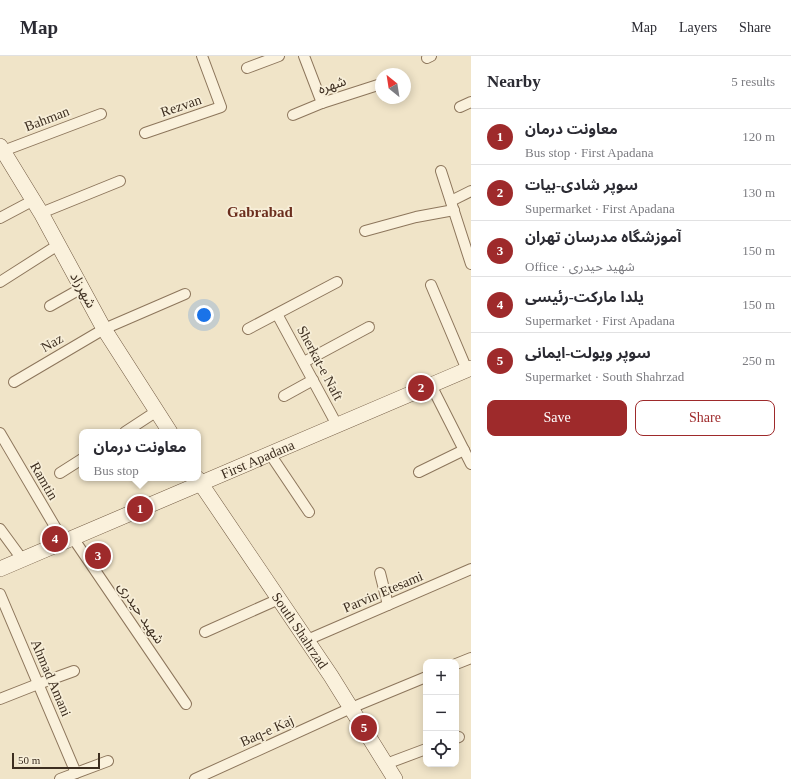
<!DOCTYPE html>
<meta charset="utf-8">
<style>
body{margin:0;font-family:"Times New Roman","Noto Sans Arabic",serif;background:#f2f2f3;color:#2b2b33}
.controls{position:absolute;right:12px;bottom:12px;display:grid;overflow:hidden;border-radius:8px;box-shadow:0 2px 10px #0003}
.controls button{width:36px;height:36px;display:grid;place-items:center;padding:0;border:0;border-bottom:1px solid #e1e1e2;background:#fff;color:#2b2b33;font:20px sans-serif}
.compass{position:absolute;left:375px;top:12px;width:36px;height:36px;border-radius:50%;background:#fff;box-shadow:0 2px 10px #0003;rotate:330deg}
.scale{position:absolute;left:12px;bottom:10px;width:88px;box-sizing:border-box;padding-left:4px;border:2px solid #3d2e20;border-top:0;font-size:11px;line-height:14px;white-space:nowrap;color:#3d2e20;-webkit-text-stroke:3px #f7eed8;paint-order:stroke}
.you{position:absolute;left:204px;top:259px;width:14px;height:14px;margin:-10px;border:3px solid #fff;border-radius:50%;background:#1a73e8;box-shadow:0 0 0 6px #1a73e833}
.badge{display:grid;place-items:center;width:26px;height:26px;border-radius:50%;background:#9e2a2b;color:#fff;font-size:13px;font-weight:700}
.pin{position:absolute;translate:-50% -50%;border:2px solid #fff;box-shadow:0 1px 4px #0006}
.popup{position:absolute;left:79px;top:373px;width:122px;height:52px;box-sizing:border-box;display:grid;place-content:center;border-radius:8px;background:#fff;filter:drop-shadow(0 1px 3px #0005);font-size:13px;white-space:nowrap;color:#7c7c81}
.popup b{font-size:15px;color:#2b2b33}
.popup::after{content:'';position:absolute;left:50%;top:100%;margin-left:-8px;border:8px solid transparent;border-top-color:#fff}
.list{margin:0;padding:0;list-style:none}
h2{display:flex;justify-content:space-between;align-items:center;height:52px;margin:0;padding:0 16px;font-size:17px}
h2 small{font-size:13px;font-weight:400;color:#7c7c81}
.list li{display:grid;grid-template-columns:26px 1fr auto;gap:12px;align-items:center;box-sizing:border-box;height:56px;padding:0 16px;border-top:1px solid #e1e1e2}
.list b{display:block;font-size:15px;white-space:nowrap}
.list p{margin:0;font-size:13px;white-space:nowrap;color:#7c7c81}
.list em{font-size:13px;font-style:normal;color:#7c7c81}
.actions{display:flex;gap:8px;padding:12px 16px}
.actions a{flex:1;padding:9px 0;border:1px solid #9e2a2b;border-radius:8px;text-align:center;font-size:14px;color:#9e2a2b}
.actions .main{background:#9e2a2b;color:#fff}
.icon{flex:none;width:22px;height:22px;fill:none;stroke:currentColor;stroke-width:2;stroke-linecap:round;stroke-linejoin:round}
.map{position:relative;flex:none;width:471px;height:723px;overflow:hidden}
header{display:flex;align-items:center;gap:24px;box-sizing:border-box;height:56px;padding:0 20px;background:#fff;border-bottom:1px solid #e1e1e2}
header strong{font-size:19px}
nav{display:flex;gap:22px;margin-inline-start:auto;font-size:14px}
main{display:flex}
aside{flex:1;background:#fff}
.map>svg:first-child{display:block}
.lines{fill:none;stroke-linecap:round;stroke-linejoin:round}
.street-casing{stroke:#8d765c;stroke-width:12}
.secondary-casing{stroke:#6f573f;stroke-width:16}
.street{stroke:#faf1dc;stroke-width:10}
.secondary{stroke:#faf1dc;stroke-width:15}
.labels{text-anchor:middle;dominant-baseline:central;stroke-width:3.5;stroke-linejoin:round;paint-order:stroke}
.street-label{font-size:14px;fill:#3d2e20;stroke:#f7eed8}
.neighbourhood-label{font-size:15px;font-weight:bold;fill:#6b2e1e;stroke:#f7eed8}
</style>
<header>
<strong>Map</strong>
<nav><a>Map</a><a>Layers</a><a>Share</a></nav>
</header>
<main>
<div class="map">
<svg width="471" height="723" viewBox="0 0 471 723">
<rect width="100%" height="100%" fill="#f0e4c8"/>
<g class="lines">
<g class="street-casing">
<g id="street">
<path d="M 304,0 L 322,47"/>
<path d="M 427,2 L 431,0"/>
<path d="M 247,12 L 279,0"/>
<path d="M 460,51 L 471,46"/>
<path d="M 293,59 L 322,47 L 381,28"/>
<path d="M 145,77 L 221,51 L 202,0"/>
<path d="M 3,95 L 101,58"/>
<path d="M 441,115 L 471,208"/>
<path d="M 451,145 L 471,135"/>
<path d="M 41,157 L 120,125"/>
<path d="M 0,162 L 32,145"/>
<path d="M 365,175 L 416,161 L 454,154"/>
<path d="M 0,226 L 58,189"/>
<path d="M 431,229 L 467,314"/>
<path d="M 50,250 L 82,232"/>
<path d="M 277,258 L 337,369"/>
<path d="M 248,273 L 337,226"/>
<path d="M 304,306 L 369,271"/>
<path d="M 14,326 L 104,273 L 185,238"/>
<path d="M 431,329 L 471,408"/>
<path d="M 284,340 L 313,324"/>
<path d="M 125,376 L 157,355"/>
<path d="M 0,377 L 64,486"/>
<path d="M 270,398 L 309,456"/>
<path d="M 419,416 L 464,394"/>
<path d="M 60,417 L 82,403"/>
<path d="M 0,473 L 22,503"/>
<path d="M 73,482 L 186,648"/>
<path d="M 380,517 L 388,549"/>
<path d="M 0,538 L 76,717"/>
<path d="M 205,576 L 279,543"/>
<path d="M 307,584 L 471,513"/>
<path d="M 456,608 L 471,602"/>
<path d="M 0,643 L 38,628 L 74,615"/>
<path d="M 456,682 L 459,681"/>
<path d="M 386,708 L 426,693"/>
<path d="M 60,723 L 108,705"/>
<path d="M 195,723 L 351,652 L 426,621"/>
</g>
</g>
<g class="secondary-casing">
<g id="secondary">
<path d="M 0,90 L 41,157 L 104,273 L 170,376"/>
<path id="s1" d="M 197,422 L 331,620 L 395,723"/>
<path id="s2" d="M 0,513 L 471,312"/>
</g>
</g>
<use href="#street" class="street"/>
<use href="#secondary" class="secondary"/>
</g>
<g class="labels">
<g class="street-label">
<text transform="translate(332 29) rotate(-19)">شهره</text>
<text transform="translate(181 50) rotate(-19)">Rezvan</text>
<text transform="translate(47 63) rotate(-21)">Bahman</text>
<text transform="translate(83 234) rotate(61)">شهرزاد</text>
<text transform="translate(52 287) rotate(-30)">Naz</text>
<text transform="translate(320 307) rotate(62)">Sherkat-e Naft</text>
<text stroke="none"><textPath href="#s2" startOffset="280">First Apadana</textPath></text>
<text transform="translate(44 425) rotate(60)">Ramtin</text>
<text transform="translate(383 536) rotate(-23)">Parvin Etesami</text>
<text transform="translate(141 557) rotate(56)">شهید حیدری</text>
<text stroke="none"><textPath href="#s1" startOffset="184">South Shahrzad</textPath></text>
<text transform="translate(51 622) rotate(67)">Ahmad Amani</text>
<text transform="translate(267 675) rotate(-24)">Baq-e Kaj</text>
</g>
<g class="neighbourhood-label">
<text x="260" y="156">Gabrabad</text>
</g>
</g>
</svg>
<div class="controls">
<button>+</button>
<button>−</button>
<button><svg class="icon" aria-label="locate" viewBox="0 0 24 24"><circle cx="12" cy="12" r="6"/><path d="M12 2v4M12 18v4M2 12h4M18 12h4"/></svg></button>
</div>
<svg class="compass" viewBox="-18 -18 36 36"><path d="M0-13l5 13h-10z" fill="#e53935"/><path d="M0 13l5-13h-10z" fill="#7c7c81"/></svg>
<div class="scale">50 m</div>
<div class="you"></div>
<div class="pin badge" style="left:140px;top:453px">1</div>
<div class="popup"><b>معاونت درمان</b>Bus stop</div>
<div class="pin badge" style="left:421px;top:332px">2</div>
<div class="pin badge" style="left:98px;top:500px">3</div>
<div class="pin badge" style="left:55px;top:483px">4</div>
<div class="pin badge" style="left:364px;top:672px">5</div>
</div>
<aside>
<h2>Nearby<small>5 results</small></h2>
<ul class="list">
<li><span class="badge">1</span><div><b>معاونت درمان</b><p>Bus stop · First Apadana</p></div><em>120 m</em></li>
<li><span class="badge">2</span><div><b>سوپر شادی-بیات</b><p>Supermarket · First Apadana</p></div><em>130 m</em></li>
<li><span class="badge">3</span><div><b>آموزشگاه مدرسان تهران</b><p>Office · شهید حیدری</p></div><em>150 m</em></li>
<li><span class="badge">4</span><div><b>یلدا مارکت-رئیسی</b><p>Supermarket · First Apadana</p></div><em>150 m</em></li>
<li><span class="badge">5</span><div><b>سوپر ویولت-ایمانی</b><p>Supermarket · South Shahrzad</p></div><em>250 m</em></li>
</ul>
<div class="actions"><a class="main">Save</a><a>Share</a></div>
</aside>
</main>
